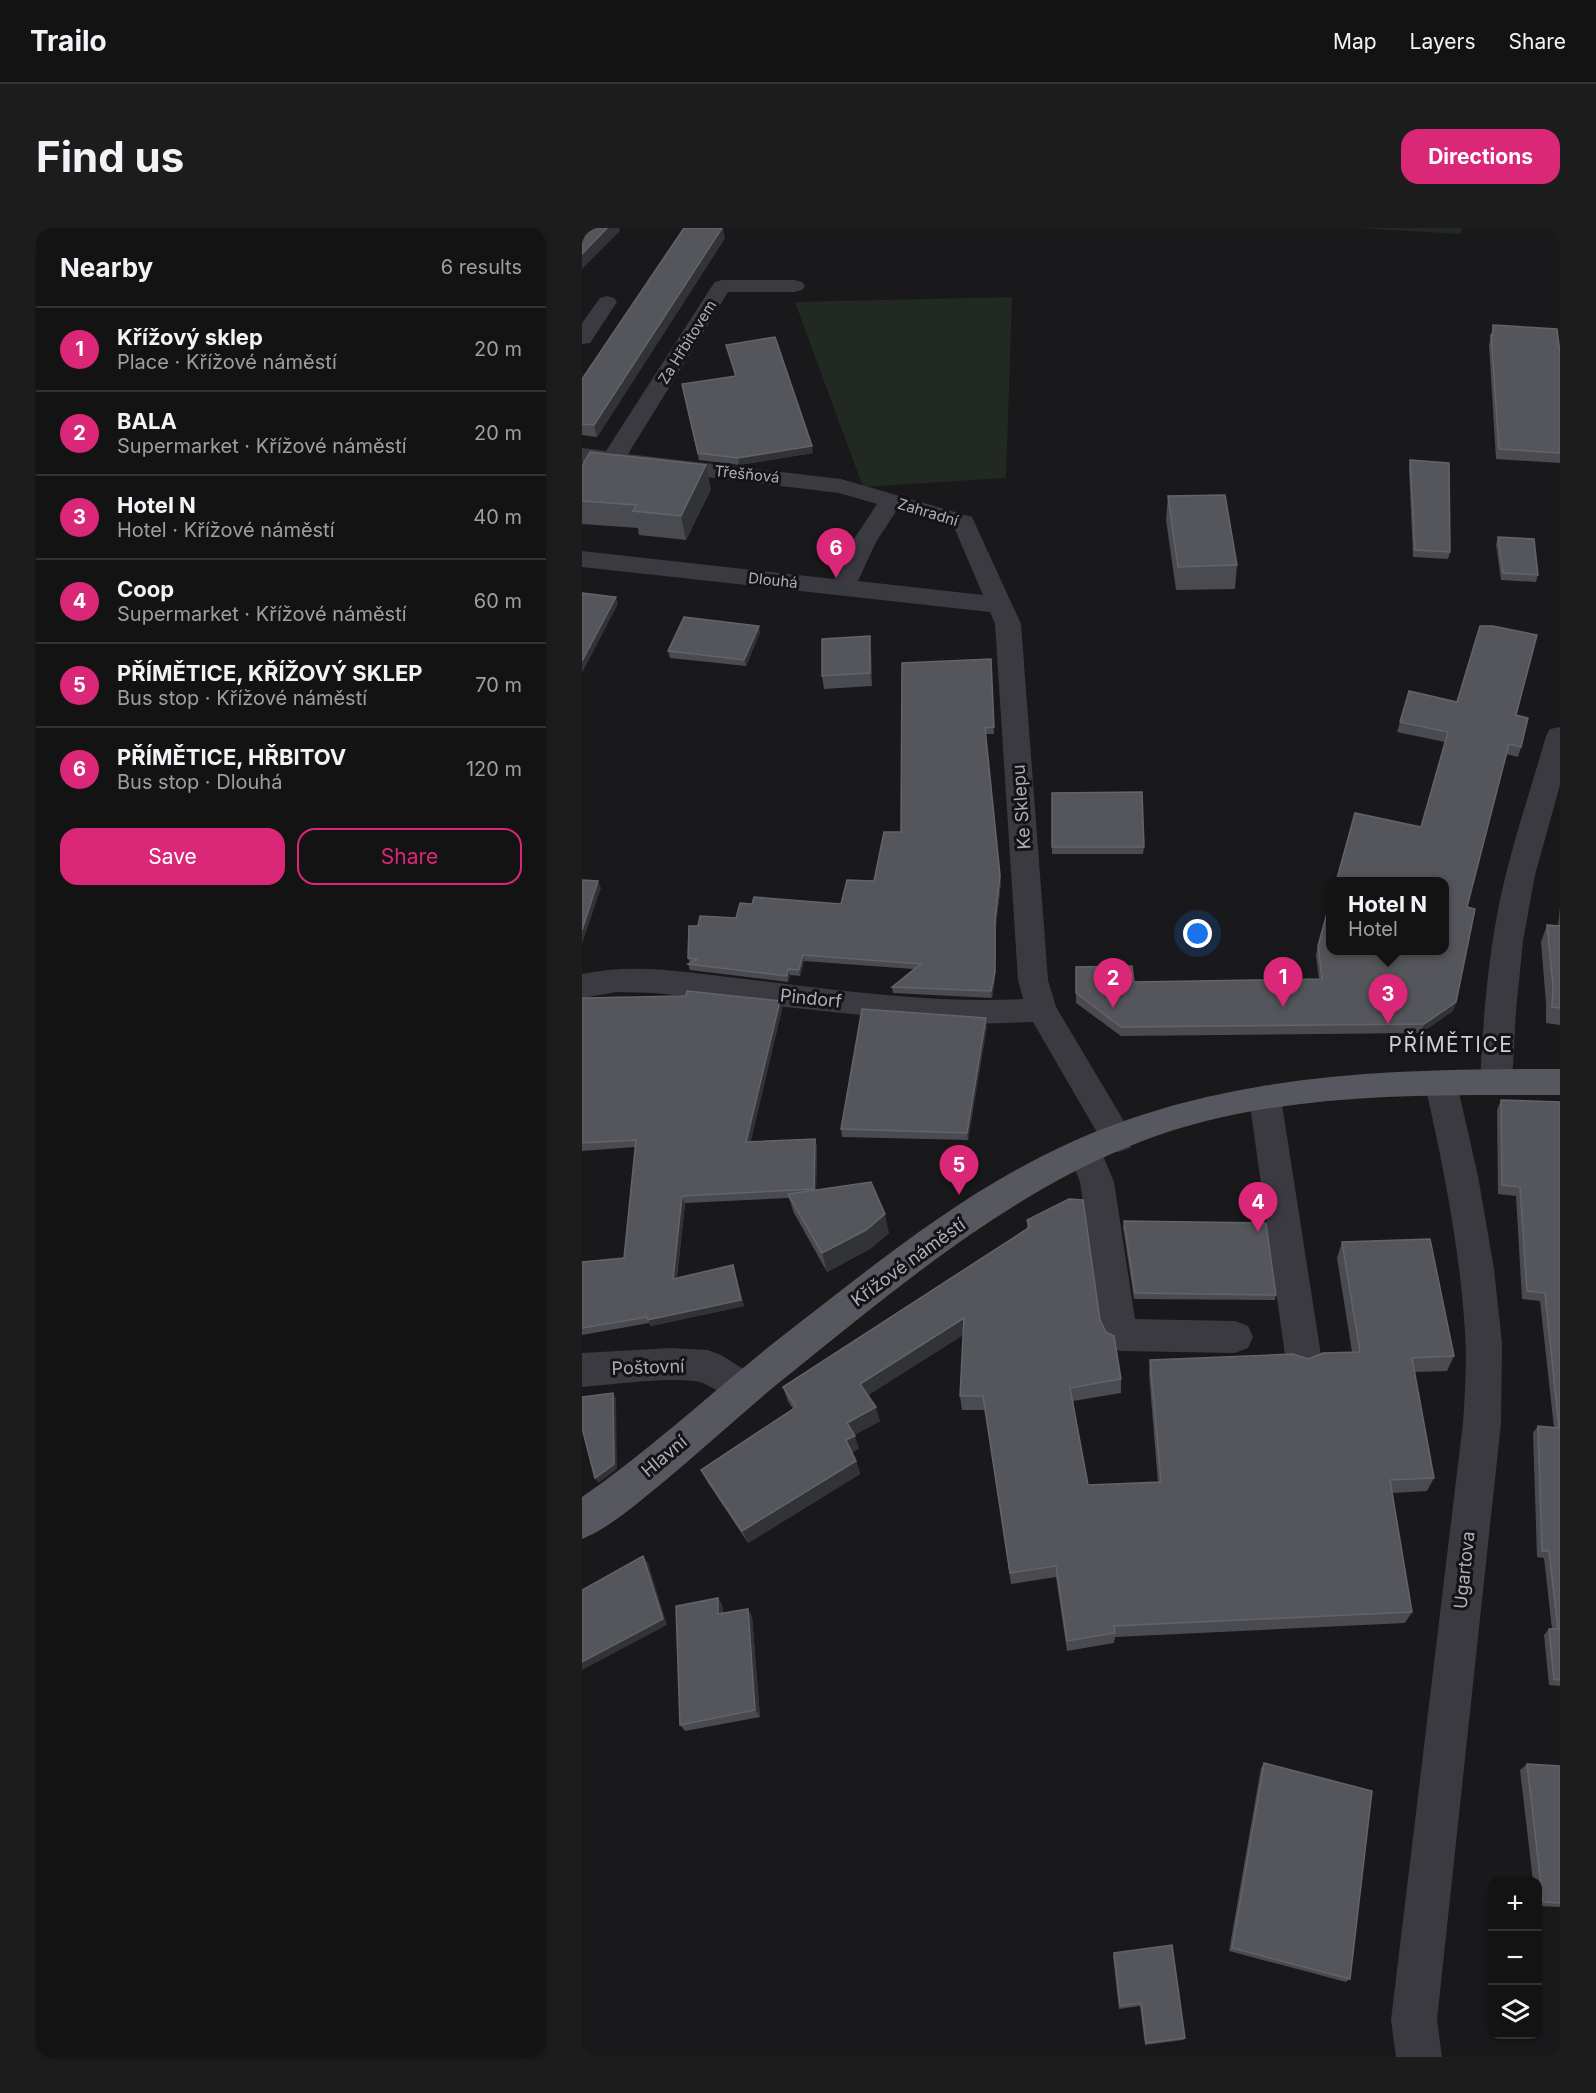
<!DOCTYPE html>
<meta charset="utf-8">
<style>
body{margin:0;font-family:Inter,sans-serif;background:#1c1c1d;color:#f1f3f6}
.controls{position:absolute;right:18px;bottom:18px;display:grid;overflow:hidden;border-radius:12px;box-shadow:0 2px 4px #0004}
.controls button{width:54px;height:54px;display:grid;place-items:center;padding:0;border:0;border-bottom:2px solid #323234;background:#131314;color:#f1f3f6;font:30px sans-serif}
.you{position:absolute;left:616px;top:706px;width:21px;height:21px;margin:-15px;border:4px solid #fff;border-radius:50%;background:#1a73e8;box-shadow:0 0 0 9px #1a73e833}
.badge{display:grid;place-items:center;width:39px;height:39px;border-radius:50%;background:#db2777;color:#fff;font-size:20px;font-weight:700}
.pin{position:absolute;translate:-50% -50px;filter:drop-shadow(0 2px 3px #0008)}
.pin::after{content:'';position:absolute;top:32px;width:21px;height:18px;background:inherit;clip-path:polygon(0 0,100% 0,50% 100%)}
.popup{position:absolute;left:744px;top:649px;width:123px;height:78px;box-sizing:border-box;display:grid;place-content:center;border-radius:12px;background:#131314;filter:drop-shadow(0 2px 4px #0005);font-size:20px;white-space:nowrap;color:#9d9ea0}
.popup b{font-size:22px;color:#f1f3f6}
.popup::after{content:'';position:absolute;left:50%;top:100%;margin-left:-12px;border:12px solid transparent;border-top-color:#131314}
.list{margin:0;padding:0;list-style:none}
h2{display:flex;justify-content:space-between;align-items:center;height:78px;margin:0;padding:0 24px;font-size:26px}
h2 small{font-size:20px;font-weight:400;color:#9d9ea0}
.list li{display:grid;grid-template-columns:39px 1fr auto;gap:18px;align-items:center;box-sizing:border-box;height:84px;padding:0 24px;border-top:2px solid #323234}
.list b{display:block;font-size:22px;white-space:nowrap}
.list p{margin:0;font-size:20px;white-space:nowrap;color:#9d9ea0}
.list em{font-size:20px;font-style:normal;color:#9d9ea0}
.actions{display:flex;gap:12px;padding:18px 24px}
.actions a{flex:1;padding:14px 0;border:2px solid #db2777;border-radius:18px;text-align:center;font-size:21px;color:#db2777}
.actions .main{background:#db2777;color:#fff}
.icon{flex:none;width:33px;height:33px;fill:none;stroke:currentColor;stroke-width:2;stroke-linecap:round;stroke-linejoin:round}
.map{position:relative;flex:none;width:978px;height:1829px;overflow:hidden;border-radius:18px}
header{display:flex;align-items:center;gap:36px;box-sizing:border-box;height:84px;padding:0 30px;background:#131314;border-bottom:2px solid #323234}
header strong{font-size:28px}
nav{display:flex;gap:33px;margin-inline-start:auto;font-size:21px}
.intro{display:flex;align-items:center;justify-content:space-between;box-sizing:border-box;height:144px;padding:0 36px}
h1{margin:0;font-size:42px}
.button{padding:15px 27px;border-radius:18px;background:#db2777;color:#fff;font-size:21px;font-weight:700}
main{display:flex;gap:36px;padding:0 36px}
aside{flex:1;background:#131314;border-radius:18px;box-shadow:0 2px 4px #0004}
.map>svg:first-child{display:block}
.green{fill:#212922}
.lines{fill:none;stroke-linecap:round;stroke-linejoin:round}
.minor{fill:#3a3a40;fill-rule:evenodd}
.major{fill:#56575f;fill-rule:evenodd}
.wall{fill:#4a4b50}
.shaded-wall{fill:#323336}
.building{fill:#55565b;stroke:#62646a;stroke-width:1.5}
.labels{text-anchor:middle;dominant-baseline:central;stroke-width:6;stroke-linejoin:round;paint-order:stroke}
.far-street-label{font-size:15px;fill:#abafba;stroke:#141416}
.street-label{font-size:18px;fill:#abafba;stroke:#141416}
.quarter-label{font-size:21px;letter-spacing:1.5px;fill:#ccced6;stroke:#141416}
</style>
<header>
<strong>Trailo</strong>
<nav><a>Map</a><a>Layers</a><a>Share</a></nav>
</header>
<div class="intro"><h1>Find us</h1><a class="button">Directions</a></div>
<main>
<aside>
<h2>Nearby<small>6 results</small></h2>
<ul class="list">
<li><span class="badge">1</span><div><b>Křížový sklep</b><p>Place · Křížové náměstí</p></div><em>20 m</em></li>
<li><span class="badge">2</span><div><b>BALA</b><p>Supermarket · Křížové náměstí</p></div><em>20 m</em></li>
<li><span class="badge">3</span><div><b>Hotel N</b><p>Hotel · Křížové náměstí</p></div><em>40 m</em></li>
<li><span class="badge">4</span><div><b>Coop</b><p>Supermarket · Křížové náměstí</p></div><em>60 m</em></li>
<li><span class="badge">5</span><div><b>PŘÍMĚTICE, KŘÍŽOVÝ SKLEP</b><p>Bus stop · Křížové náměstí</p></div><em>70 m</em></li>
<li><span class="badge">6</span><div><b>PŘÍMĚTICE, HŘBITOV</b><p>Bus stop · Dlouhá</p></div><em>120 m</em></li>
</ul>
<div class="actions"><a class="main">Save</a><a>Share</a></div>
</aside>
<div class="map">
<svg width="978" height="1829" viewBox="0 0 978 1829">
<rect width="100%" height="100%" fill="#19191b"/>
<g class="green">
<path d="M 774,0 L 880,0 L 879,6 Z"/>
<path d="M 430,69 L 424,250 L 281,259 L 213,74 Z"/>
</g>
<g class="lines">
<g class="minor">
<path d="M 140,52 L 213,52 L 220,54 L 223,58 L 220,62 L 213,64 L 146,64 L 46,226 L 259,251 L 390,289 L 439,396 L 466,752 L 474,779 L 552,910 L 548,920 L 536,924 L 524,920 L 451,794 L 393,796 L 327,792 L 72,765 L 35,764 L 0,770 L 0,746 C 54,734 109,745 163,751 C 255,762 349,776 441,771 L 436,752 L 413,396 L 408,384 L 0,339 L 0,323 L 252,351 L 270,314 L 295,276 L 257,265 L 0,234 L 0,220 L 24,223 L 130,58 L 133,54 ZM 315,282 L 372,299 L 401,367 L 276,353 L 294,314 Z"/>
<path d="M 25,68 L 32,70 L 35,74 L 8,115 L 0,116 L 0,95 L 18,70 Z"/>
<path d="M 978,499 L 978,557 L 953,647 L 941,713 L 934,783 L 930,854 L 925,863 L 914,867 L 903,863 L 898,854 C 901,791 906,728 919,667 C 931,613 949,561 964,508 L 968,501 Z"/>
<path d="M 859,843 L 870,847 L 875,856 L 896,948 L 912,1041 L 920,1115 L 919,1195 L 855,1792 L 860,1829 L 814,1829 L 809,1792 L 881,1195 C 883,1165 885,1134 883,1104 C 878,1020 861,938 843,856 L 848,847 Z"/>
<path d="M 683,857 L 694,861 L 699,870 L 739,1127 L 734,1139 L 721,1143 L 708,1139 L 703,1127 L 667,870 L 672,861 Z"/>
<path d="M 503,909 L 515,913 L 532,954 L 553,1091 L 653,1093 L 666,1098 L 671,1109 L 666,1120 L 653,1125 L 538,1123 L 525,1118 L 520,1107 L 498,954 L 486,923 L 491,913 Z"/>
<path d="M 89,1120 L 126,1122 L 139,1127 L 174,1149 L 179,1161 L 174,1173 L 161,1178 C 146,1172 135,1161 121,1155 C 98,1147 27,1157 0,1159 L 0,1125 Z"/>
</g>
<path class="major" d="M 978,841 L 978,867 C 839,867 690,863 558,914 C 429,964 321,1055 214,1141 C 167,1178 124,1219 78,1257 C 54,1276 29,1299 0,1311 L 0,1269 C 71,1220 135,1159 203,1106 C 292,1037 381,964 483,917 C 642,844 807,841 978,841 Z"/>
</g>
<g class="wall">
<path d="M 143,10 L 15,209 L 0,207 L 0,151 Z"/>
<path d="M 911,97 L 978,125 L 978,235 L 914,231 L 907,117 Z"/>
<path d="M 144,117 L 231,225 L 157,237 L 117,232 L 101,163 L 153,148 Z"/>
<path d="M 828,232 L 868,324 L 866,331 L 831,329 L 827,239 Z"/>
<path d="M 0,238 L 129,261 L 104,312 L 57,307 L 56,300 L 0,296 Z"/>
<path d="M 586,268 L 655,337 L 653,361 L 594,362 L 584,292 Z"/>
<path d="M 916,309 L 956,347 L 954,354 L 919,352 L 914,316 Z"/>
<path d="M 178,404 L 164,438 L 88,430 L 86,423 Z"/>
<path d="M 289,421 L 290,458 L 242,461 L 240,448 Z"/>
<path d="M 409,431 L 412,506 L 403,506 L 419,654 L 414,698 L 413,751 L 410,770 L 311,765 L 310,759 L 331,741 L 222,733 L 218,748 L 208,747 L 206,754 L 108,742 L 106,736 L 108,735 L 106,730 L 116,698 L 154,690 L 170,676 L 259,676 L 292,653 L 319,604 Z"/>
<path d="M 934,487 L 939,519 L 936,529 L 924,526 L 885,679 L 874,774 L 871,783 L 839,805 L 539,808 L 494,775 L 494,739 L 552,754 L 737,751 L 734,727 L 736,718 L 839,599 L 863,514 L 815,504 L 818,494 Z"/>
<path d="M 470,565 L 562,619 L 561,626 L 470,626 Z"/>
<path d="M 978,679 L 978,797 L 964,795 L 964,775 L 959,714 L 965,697 L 976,698 Z"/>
<path d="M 0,770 L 198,773 L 200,781 L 168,914 L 233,911 L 235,918 L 234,962 L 307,1005 L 288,1021 L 245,1044 L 212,985 L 207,970 L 103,975 L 95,1050 L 151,1037 L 162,1078 L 69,1098 L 67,1095 L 0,1107 L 0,1034 L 42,1030 L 53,919 L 0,923 Z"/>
<path d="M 405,798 L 386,912 L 260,909 L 259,901 Z"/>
<path d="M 919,872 L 978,874 L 978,1458 L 967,1457 L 962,1407 L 967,1401 L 970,1401 L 962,1330 L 955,1329 L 951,1205 L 956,1198 L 972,1200 L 958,1073 L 940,1071 L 934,968 L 916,966 L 915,882 Z"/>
<path d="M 445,992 L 518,1092 L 539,1151 L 539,1165 L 491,1173 L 506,1257 L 576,1255 L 567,1146 L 568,1132 L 726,1131 L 770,1124 L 755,1030 L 760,1014 L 872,1128 L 865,1143 L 832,1144 L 852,1250 L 845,1263 L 810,1265 L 830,1384 L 823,1395 L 533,1409 L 532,1415 L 485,1423 L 474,1349 L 429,1356 L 403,1182 L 380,1182 L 378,1168 L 381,1107 L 286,1167 L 298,1193 L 272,1207 L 277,1221 L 270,1224 L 274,1233 L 278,1246 L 166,1315 L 126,1255 L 119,1242 L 211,1181 L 206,1173 L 201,1159 L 445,1001 Z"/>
<path d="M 542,993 L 694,1067 L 693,1072 L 552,1071 L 541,999 Z"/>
<path d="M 136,1370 L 140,1377 L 141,1385 L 170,1388 L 178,1489 L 103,1503 L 98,1497 Z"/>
<path d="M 682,1535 L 768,1751 L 764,1754 L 647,1723 L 679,1540 Z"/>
<path d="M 945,1536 L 978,1538 L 978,1679 L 956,1678 L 956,1653 L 951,1653 L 938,1542 Z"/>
<path d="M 532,1725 L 603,1810 L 601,1812 L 563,1817 L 558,1778 L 537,1781 L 531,1728 Z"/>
</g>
<g class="shaded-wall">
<path d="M 25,0 L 37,0 L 38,3 L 0,41 L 0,26 Z"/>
<path d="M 140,0 L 141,0 L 143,10 L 15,209 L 12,197 Z"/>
<path d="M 230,218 L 231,225 L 157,237 L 156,230 Z"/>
<path d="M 124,237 L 129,261 L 104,312 L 99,288 Z"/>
<path d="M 34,369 L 36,376 L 0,445 L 0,433 Z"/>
<path d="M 177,398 L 178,404 L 164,438 L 162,432 Z"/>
<path d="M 288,408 L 289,421 L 290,458 L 288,445 Z"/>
<path d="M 418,647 L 419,654 L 414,698 L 413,751 L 410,770 L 409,763 L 413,692 Z"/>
<path d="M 16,653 L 19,660 L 0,716 L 0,702 Z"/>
<path d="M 221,727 L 222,733 L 218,748 L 217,742 Z"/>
<path d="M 206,741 L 208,747 L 206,754 L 205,748 Z"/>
<path d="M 198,773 L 200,781 L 167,922 L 164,914 Z"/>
<path d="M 874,774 L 871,783 L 839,805 L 842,796 Z"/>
<path d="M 404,790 L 405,798 L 386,912 L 385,905 Z"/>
<path d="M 233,911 L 235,918 L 234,968 L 232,961 Z"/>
<path d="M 100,968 L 103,975 L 94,1057 L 91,1051 Z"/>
<path d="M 303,986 L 307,1005 L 288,1021 L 245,1044 L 240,1025 Z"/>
<path d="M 151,1037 L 162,1078 L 69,1098 L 66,1092 Z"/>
<path d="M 382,1090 L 384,1105 L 282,1170 L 278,1156 Z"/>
<path d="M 31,1165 L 34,1170 L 35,1241 L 16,1255 L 13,1250 Z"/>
<path d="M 294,1179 L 298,1193 L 269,1209 L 265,1195 Z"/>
<path d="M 273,1208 L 277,1221 L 268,1225 L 264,1212 Z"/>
<path d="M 274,1233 L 278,1246 L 166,1315 L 160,1303 Z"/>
<path d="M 61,1328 L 66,1335 L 85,1397 L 0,1442 L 0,1434 Z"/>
<path d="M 136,1370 L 140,1377 L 141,1394 L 136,1386 Z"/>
<path d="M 166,1381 L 170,1388 L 178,1489 L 173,1482 Z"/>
</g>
<g class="building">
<path d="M 0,0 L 25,0 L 0,26 Z"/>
<path d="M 102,0 L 140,0 L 12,197 L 0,196 L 0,151 Z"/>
<path d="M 911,97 L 975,101 L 978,125 L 978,225 L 917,221 L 909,107 L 911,107 Z"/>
<path d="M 193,109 L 230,218 L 156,230 L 116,225 L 100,156 L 154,148 L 144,117 Z"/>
<path d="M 8,224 L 124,237 L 99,288 L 51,283 L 54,277 L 0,273 L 0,238 Z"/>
<path d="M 828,232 L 867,235 L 868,324 L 833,322 Z"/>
<path d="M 643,267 L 655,337 L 596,339 L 586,268 Z"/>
<path d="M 916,309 L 952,311 L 956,347 L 921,345 Z"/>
<path d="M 0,365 L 34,369 L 0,433 Z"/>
<path d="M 102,389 L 177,398 L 162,432 L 86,423 Z"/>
<path d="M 898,398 L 911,398 L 955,407 L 934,487 L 946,490 L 939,519 L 927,516 L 885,679 L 893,681 L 874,774 L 842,796 L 539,799 L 494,765 L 494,739 L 550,738 L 552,754 L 740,751 L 736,718 L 749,670 L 749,723 L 863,723 L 863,654 L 754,654 L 773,585 L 839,599 L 866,504 L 818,494 L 827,463 L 875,474 Z"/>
<path d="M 288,408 L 288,445 L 240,448 L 240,411 Z"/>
<path d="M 409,431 L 412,499 L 403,500 L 418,647 L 413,692 L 413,744 L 409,763 L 310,759 L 339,736 L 221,727 L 217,742 L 206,741 L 205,748 L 106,736 L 115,731 L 106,730 L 107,698 L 116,698 L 118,688 L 154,690 L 158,675 L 170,676 L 172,669 L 259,676 L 265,652 L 292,653 L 302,604 L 319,604 L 320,435 Z"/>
<path d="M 560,564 L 562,619 L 470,619 L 470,565 Z"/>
<path d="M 0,652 L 16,653 L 0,702 Z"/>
<path d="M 965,697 L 978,698 L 978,780 L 970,779 L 971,758 Z"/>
<path d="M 105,763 L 198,773 L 164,914 L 233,911 L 232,961 L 100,968 L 91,1051 L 151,1037 L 159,1072 L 66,1092 L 65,1089 L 0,1100 L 0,1034 L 42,1030 L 54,912 L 0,915 L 0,770 L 104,768 Z"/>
<path d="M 280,781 L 404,790 L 385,905 L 259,901 Z"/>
<path d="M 919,872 L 978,874 L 978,1452 L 972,1451 L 967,1401 L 976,1401 L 967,1323 L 960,1323 L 956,1198 L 977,1200 L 963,1065 L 945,1063 L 938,959 L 920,957 Z"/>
<path d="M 289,954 L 303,986 L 284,1002 L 240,1025 L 206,966 Z"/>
<path d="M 487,971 L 501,972 L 518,1092 L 524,1104 L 532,1108 L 539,1151 L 488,1160 L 506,1257 L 579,1254 L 568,1132 L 711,1126 L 726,1131 L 741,1125 L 778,1124 L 760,1014 L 848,1011 L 872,1128 L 830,1130 L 852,1250 L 808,1252 L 830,1384 L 532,1398 L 533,1405 L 485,1413 L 474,1338 L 428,1345 L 401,1168 L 378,1168 L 382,1090 L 278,1156 L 294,1179 L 265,1195 L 273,1208 L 264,1212 L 274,1233 L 160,1303 L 119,1242 L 214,1179 L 201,1159 L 448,999 L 445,992 Z"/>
<path d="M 542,993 L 684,995 L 694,1067 L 553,1065 Z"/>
<path d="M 31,1165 L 32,1236 L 13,1250 L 0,1200 L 0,1169 Z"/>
<path d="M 61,1328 L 81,1391 L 0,1434 L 0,1362 Z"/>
<path d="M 136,1370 L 136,1386 L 166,1381 L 173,1482 L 98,1497 L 94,1378 Z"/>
<path d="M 682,1535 L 790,1563 L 768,1751 L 650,1720 Z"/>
<path d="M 945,1536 L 978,1538 L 978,1675 L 961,1674 Z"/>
<path d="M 590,1717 L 603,1810 L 564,1815 L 559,1775 L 538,1778 L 532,1725 Z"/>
</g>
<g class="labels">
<g class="far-street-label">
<text transform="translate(105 114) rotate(-58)">Za Hřbitovem</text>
<text transform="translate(165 246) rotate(6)">Třešňová</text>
<text transform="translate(346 284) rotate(17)">Zahradní</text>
<text transform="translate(191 352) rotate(6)">Dlouhá</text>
</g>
<g class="street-label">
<text transform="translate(439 579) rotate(-94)">Ke Sklepu</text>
<text transform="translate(229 770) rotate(6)">Pindorf</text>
<text transform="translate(326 1034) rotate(-36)">Křížové náměstí</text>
<text transform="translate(66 1139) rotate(-2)">Poštovní</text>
<text transform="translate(82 1228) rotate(-40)">Hlavní</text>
<text transform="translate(882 1342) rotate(-84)">Ugartova</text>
</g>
<g class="quarter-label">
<text x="869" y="816">PŘÍMĚTICE</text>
</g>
</g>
</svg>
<div class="controls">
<button>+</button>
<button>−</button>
<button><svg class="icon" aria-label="layers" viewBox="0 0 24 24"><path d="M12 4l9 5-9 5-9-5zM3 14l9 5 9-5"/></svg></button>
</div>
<div class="you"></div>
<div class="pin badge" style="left:701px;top:779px">1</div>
<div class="pin badge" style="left:531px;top:780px">2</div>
<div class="pin badge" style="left:806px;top:796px">3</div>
<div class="popup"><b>Hotel N</b>Hotel</div>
<div class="pin badge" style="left:676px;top:1004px">4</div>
<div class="pin badge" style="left:377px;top:967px">5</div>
<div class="pin badge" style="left:254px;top:350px">6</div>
</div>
</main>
